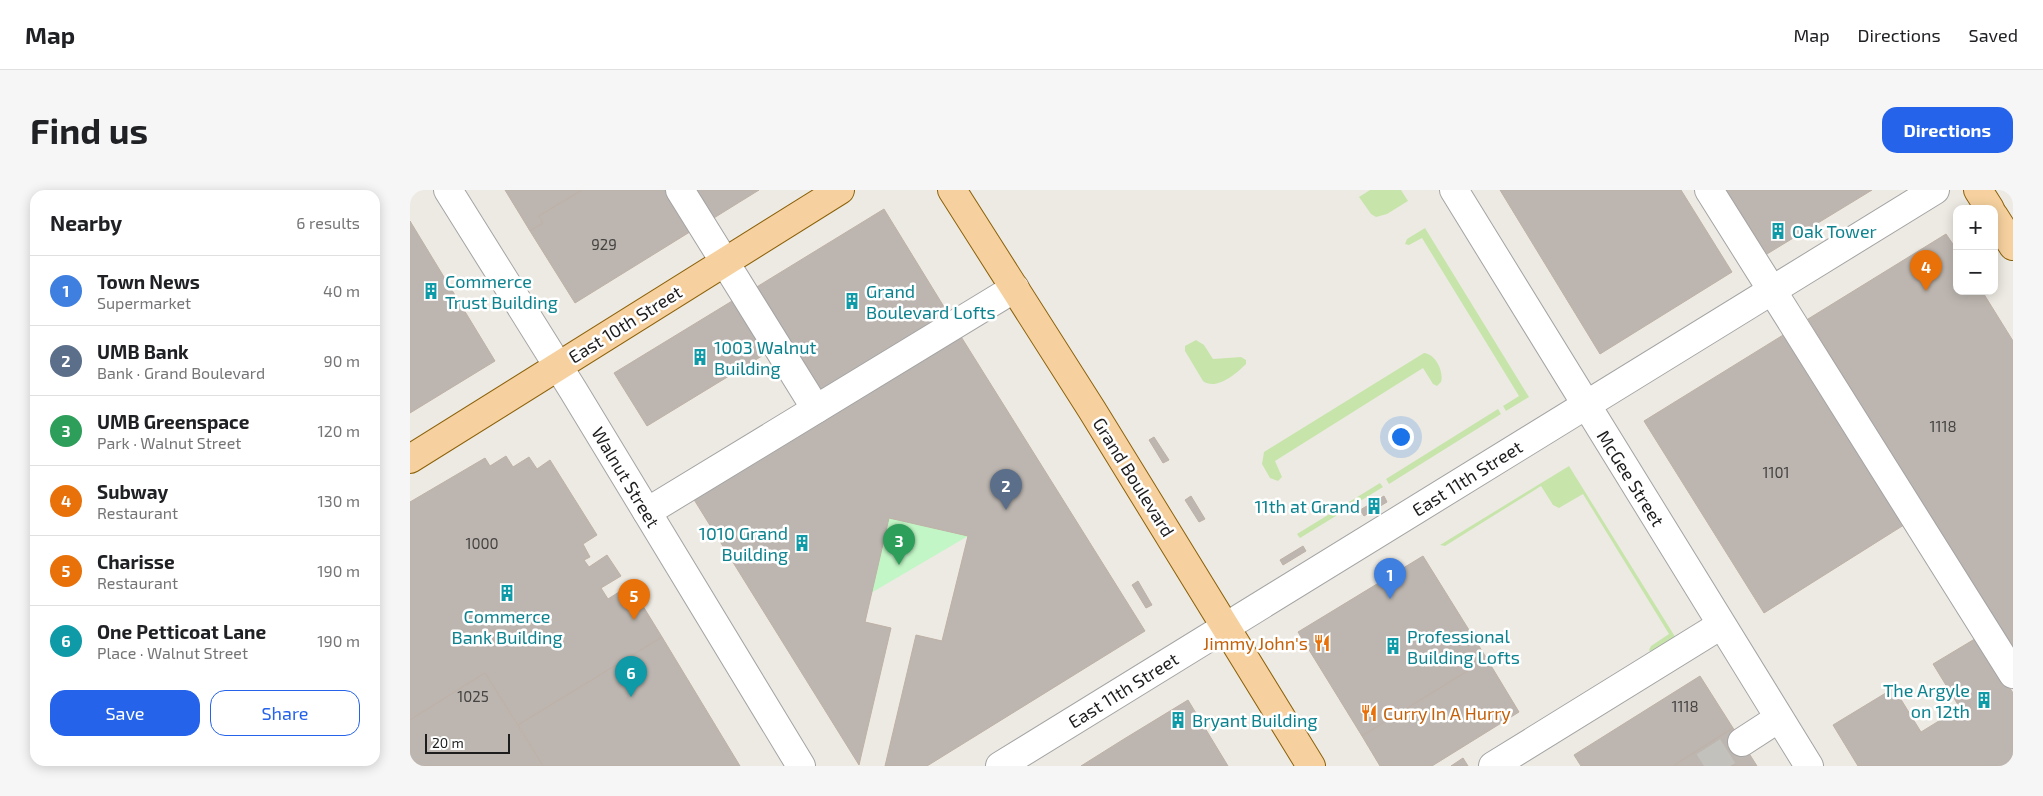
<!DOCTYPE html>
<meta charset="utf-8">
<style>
body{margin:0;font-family:"Exo 2",sans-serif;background:#f6f6f6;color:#202124}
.controls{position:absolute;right:15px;top:15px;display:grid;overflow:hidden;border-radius:10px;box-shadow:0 2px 12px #0003}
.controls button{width:45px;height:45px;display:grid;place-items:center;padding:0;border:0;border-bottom:1px solid #e0e0e0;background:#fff;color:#202124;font:25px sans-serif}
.scale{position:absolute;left:15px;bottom:12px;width:85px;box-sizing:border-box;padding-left:5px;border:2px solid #1d1d1d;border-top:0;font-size:14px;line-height:18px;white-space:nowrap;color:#1d1d1d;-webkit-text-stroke:4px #fff;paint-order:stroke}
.you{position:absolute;left:990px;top:246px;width:18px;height:18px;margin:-12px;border:4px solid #fff;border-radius:50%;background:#1a73e8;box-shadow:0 0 0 8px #1a73e833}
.badge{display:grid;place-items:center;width:32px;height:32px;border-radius:50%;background:#2563eb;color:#fff;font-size:16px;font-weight:700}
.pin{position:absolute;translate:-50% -41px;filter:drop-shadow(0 1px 2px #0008)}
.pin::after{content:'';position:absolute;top:26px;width:18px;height:15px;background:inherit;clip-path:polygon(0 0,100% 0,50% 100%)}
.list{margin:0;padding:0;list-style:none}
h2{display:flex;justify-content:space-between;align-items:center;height:65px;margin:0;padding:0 20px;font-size:21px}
h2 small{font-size:16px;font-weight:400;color:#757577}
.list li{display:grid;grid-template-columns:32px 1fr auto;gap:15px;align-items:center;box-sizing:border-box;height:70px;padding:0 20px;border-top:1px solid #e0e0e0}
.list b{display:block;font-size:19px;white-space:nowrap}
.list p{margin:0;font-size:16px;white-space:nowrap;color:#757577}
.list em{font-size:16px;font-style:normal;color:#757577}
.actions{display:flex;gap:10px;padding:15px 20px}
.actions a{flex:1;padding:11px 0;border:1px solid #2563eb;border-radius:15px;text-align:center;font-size:18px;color:#2563eb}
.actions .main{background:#2563eb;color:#fff}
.map{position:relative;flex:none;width:1603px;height:576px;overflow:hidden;border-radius:15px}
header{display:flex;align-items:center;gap:30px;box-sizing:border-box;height:70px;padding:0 25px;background:#fff;border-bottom:1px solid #e0e0e0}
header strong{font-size:24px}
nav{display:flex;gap:28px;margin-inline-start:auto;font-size:18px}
.intro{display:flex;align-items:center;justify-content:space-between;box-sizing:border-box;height:120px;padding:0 30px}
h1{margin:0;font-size:35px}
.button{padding:12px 22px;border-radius:15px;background:#2563eb;color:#fff;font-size:18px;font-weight:700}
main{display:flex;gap:30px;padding:0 30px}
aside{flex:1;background:#fff;border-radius:15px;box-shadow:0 2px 12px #0003}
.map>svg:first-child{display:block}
.grass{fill:#c7e5ab}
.park{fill:#c2f6c6}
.building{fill:#bdb6b0;stroke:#beb1a6}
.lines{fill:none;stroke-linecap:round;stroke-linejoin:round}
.minor-tunnel{stroke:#c3c1bb;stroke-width:28;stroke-dasharray:28 14;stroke-linecap:butt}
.minor-casing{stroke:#a4a4a4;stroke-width:30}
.major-casing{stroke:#8c6109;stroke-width:30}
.minor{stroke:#fff;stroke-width:28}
.major{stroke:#f6d19f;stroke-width:28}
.labels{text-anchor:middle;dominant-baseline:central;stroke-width:5;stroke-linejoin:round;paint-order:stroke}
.number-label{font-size:15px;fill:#454342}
.culture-label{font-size:18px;fill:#0d838f;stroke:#fff;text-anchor:start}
.street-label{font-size:18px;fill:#1d1d1d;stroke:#fff}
.food-label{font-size:18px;fill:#c56008;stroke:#fff;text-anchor:end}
</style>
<header>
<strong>Map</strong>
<nav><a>Map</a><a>Directions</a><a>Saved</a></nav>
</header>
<div class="intro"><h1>Find us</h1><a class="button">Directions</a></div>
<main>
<aside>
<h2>Nearby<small>6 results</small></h2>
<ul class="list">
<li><span class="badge" style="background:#3f7fe0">1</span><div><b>Town News</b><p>Supermarket</p></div><em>40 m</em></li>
<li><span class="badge" style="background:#5c6f8a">2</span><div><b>UMB Bank</b><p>Bank · Grand Boulevard</p></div><em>90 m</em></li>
<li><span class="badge" style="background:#2e9e5b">3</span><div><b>UMB Greenspace</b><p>Park · Walnut Street</p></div><em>120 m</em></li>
<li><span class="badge" style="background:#e8710a">4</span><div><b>Subway</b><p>Restaurant</p></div><em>130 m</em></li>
<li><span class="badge" style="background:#e8710a">5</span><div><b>Charisse</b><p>Restaurant</p></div><em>190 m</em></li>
<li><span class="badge" style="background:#0f9aa8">6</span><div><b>One Petticoat Lane</b><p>Place · Walnut Street</p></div><em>190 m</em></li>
</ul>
<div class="actions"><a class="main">Save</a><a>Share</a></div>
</aside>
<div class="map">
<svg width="1603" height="576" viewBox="0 0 1603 576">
<rect width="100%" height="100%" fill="#edeae3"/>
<g class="grass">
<path d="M 960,0 L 991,0 L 998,11 L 977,24 L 966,27 L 961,24 L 949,7 Z"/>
<path d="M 1015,38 L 1119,207 L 1096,221 L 1093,216 L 1109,206 L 1012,48 L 999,55 L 995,54 L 997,49 Z"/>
<path d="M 786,150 L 794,155 L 803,169 L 831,167 L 836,170 L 836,174 C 826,184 806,201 793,191 L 775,161 L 775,156 Z"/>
<path d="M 1014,163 C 1026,164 1034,182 1031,192 L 1027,196 L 1023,194 L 1013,178 L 865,271 L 872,287 L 868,291 L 860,288 L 852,274 L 854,262 Z"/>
<path d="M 1088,219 L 1091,224 L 979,294 L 976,289 Z"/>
<path d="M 1159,276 L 1269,453 L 1243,465 L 1239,460 L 1241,456 L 1259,444 L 1173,304 L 1149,318 L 1143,315 L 1131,296 L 1035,356 L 1030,355 Z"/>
<path d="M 970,293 L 973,297 L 890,348 L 887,344 Z"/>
</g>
<path class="park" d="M 479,328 L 558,346 L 461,403 Z"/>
<g class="building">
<path d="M 95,0 L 172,0 L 129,26 L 133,33 L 120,41 Z"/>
<path d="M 172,0 L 258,0 L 283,40 L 165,113 L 120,41 L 133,33 L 129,26 Z"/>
<path d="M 279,0 L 349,0 L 299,31 Z"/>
<path d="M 1090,0 L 1271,0 L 1322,82 L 1190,164 Z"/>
<path d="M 1316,0 L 1462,0 L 1357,64 Z"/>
<path d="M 474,19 L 539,125 L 410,204 L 345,98 Z"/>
<path d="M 0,31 L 85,171 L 0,223 Z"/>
<path d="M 1536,44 L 1547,60 L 1547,101 L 1572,101 L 1603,151 L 1603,461 L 1398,129 Z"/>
<path d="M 327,108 L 360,161 L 237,236 L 204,183 Z"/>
<path d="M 1378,142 L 1497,333 L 1354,423 L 1234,231 Z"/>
<path d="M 550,145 L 735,441 L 517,576 L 475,576 L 506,445 L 532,451 L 558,346 L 479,328 L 455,432 L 481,438 L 449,575 L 283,308 Z"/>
<path d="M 744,247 L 759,270 L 753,273 L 739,250 Z"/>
<path d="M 96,266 L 103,277 L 119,267 L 127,279 L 140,270 L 187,345 L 173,354 L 180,367 L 174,370 L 179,377 L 197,365 L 211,386 L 191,398 L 198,409 L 220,395 L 252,447 L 108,535 L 75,483 L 0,530 L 0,312 L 75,268 L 80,276 Z"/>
<path d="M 781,306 L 795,329 L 789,332 L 775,310 Z"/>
<path d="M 974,306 L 977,312 L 954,326 L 950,320 Z"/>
<path d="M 893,356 L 896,361 L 873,375 L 870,370 Z"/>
<path d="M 1013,366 L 1077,469 L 952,546 L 888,442 Z"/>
<path d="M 728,391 L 742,415 L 736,418 L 722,395 Z"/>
<path d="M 252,447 L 330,576 L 133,576 L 108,535 Z"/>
<path d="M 1568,447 L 1603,503 L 1603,571 L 1595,576 L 1448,576 L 1423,535 L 1484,498 L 1511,542 L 1550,518 L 1523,474 Z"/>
<path d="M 1077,469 L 1109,522 L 1022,576 L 970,576 L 952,546 Z"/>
<path d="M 75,483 L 133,576 L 0,576 L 0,530 Z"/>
<path d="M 1290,486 L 1323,538 L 1263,576 L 1171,576 L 1164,565 Z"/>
<path d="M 778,510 L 818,576 L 671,576 L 714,549 Z"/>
<path d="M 1323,538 L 1347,576 L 1263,576 Z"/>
<path d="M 1053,568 L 1058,576 L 1041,576 Z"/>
</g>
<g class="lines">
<path class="minor-tunnel" d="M 1294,576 L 1332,552"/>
<g class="minor-casing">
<g id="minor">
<path d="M 38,0 L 163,200 L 391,576"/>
<path d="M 270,0 L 406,219"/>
<path d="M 1044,0 L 1399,576"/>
<path d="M 1299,0 L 1603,484"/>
<path d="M 237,322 L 605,98"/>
<path d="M 1332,552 L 1369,528"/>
<path d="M 590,576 L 1525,0"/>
<path d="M 1083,576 L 1311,435"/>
</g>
</g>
<g class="major-casing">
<g id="major">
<path d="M 542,0 L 682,220 L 901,576"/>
<path d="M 1568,0 L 1580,19"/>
<path d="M 1584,26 L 1603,56"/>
<path d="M 0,269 L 430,0"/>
</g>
</g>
<use href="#minor" class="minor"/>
<use href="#major" class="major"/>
</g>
<defs>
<g id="building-bare" transform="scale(1.35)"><path d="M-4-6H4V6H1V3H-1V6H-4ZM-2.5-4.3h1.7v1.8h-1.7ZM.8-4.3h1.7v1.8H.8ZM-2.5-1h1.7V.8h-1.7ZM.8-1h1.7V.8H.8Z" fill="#0f9aa8" stroke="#fff" stroke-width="2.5" paint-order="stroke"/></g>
<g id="restaurant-bare" transform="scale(1.35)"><path d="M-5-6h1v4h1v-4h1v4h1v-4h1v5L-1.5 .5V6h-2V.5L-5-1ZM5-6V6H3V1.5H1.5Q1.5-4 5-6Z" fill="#e8710a" stroke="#fff" stroke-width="2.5" paint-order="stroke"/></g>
</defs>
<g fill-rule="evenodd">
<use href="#building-bare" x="1368" y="41"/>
<use href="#building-bare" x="21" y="101"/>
<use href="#building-bare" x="442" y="111"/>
<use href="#building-bare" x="290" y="167"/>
<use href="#building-bare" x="964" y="316"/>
<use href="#building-bare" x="392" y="353"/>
<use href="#building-bare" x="97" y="403"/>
<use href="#restaurant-bare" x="912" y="453"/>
<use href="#building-bare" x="983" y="456"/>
<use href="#building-bare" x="1574" y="510"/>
<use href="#restaurant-bare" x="959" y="523"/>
<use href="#building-bare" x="768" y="530"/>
</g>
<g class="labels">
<g class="number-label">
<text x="194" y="54">929</text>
<text x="1533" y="236">1118</text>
<text x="1366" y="282">1101</text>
<text x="72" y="353">1000</text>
<text x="63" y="506">1025</text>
<text x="1275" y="516">1118</text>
</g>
<g class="culture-label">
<text x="1382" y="41">Oak Tower</text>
<text x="35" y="91">Commerce<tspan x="35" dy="21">Trust Building</tspan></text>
<text x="456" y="101">Grand<tspan x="456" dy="21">Boulevard Lofts</tspan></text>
<text x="304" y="157">1003 Walnut<tspan x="304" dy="21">Building</tspan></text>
<text x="950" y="316" text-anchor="end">11th at Grand</text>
<text x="378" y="343" text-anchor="end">1010 Grand<tspan x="378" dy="21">Building</tspan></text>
<text x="97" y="426" text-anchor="middle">Commerce<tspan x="97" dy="21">Bank Building</tspan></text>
<text x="997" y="446">Professional<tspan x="997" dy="21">Building Lofts</tspan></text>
<text x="1560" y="500" text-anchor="end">The Argyle<tspan x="1560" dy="21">on 12th</tspan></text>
<text x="782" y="530">Bryant Building</text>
</g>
<g class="street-label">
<text transform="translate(215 134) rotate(-32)">East 10th Street</text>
<text transform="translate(216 287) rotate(59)">Walnut Street</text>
<text transform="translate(724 287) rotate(58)">Grand Boulevard</text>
<text transform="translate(1057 288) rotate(-32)">East 11th Street</text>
<text transform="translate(1221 288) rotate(58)">McGee Street</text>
<text transform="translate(713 500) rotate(-32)">East 11th Street</text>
</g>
<g class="food-label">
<text x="898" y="453">Jimmy John's</text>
<text x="973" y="523" text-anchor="start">Curry In A Hurry</text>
</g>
</g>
</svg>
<div class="controls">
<button>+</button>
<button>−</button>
</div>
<div class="scale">20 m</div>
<div class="you"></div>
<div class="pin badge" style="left:980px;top:409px;background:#3f7fe0">1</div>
<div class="pin badge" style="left:596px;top:320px;background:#5c6f8a">2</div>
<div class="pin badge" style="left:489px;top:375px;background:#2e9e5b">3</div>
<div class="pin badge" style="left:1516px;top:101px;background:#e8710a">4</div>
<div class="pin badge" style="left:224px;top:430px;background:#e8710a">5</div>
<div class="pin badge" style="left:221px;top:507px;background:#0f9aa8">6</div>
</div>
</main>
